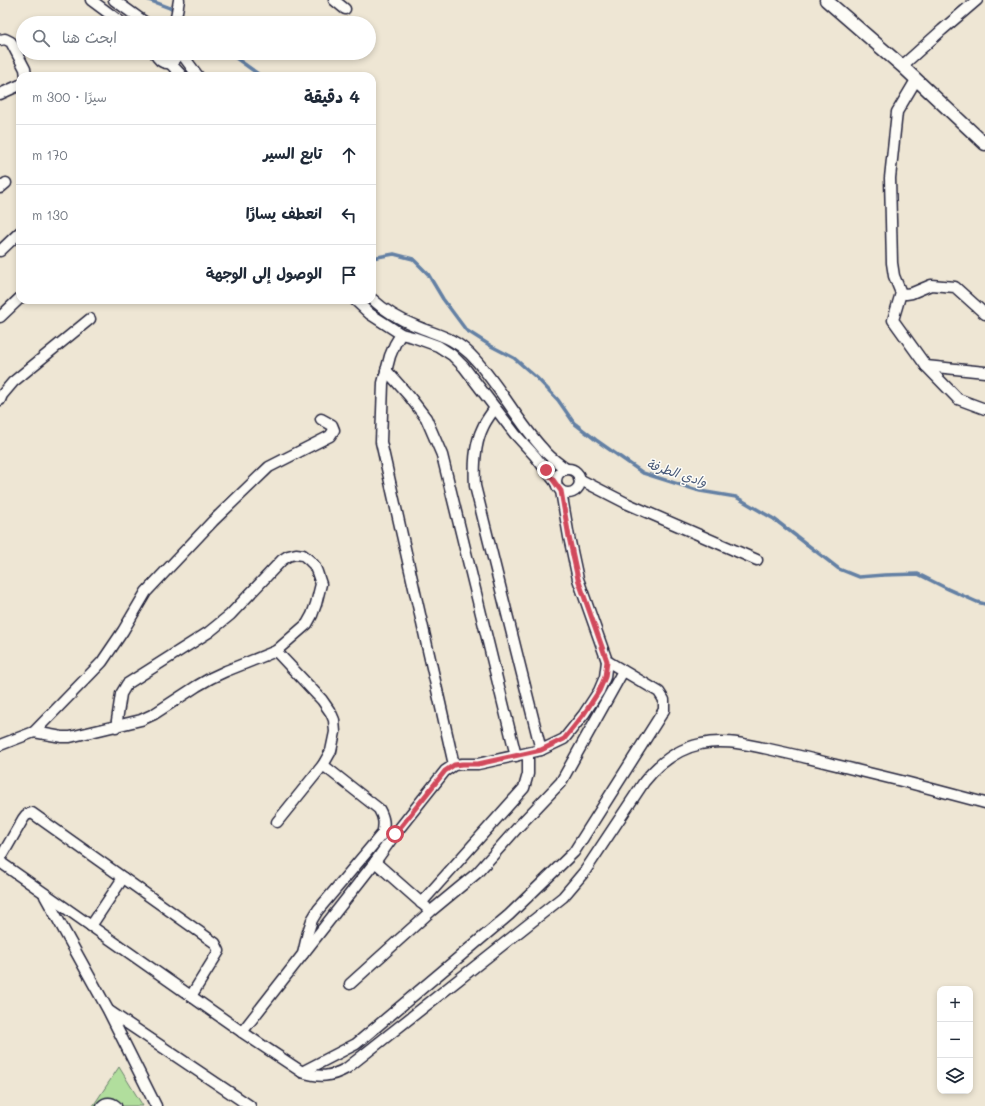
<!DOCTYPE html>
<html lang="ar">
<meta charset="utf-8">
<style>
body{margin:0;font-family:Mali,"Playpen Sans Arabic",sans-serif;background:#f6f6f7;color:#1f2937;direction:rtl}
.controls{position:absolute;right:12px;bottom:12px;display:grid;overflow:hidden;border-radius:8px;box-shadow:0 2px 6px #0003}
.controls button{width:36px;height:36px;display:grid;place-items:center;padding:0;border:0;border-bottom:1px solid #e0e1e3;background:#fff;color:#1f2937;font:20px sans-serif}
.stop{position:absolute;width:12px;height:12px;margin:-9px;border:3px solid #d1495b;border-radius:50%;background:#fff}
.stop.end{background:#d1495b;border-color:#fff;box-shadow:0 1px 4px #0008}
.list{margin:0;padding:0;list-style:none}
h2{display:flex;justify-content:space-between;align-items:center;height:52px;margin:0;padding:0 16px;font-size:17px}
h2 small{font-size:13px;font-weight:400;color:#747a83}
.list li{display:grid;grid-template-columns:26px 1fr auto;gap:12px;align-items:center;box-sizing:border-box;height:60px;padding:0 16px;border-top:1px solid #e0e1e3}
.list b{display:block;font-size:15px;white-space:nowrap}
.list em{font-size:13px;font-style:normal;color:#747a83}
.icon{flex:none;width:22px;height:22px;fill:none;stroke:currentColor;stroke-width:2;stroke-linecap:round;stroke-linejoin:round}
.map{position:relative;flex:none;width:985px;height:1106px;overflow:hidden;direction:ltr}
.search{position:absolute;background:#fff;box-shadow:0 2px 6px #0003;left:16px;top:16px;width:360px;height:44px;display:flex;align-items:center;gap:10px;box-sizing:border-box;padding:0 14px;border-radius:22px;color:#747a83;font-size:15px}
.panel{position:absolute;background:#fff;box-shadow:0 2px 6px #0003;left:16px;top:72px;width:360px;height:232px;border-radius:12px;direction:rtl}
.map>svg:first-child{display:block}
.green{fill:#b1de9d;stroke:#6a806c}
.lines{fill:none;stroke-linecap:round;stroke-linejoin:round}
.stream{stroke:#6480a4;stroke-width:3.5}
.minor-casing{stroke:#22223b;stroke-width:13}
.tertiary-casing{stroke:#22223b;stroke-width:15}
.minor{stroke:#fdfcf7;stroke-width:10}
.tertiary{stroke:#fdfcf7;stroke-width:12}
.route{stroke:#d1495b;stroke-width:5}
.labels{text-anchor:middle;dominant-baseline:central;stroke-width:3;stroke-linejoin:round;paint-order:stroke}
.water-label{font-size:13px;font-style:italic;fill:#485978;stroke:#fdfcf7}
</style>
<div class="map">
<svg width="985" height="1106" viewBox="0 0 985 1106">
<rect width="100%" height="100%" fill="#eee6d4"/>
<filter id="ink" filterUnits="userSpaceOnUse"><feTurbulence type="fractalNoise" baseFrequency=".025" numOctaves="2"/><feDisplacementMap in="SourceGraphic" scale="8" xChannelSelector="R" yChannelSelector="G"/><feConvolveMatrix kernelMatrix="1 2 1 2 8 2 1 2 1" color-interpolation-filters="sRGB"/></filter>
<g filter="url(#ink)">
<path class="green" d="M 119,1067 L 143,1106 L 93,1106 Z"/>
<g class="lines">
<g class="stream">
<path d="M 149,0 L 170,8"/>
<path d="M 229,53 L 261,76"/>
<path d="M 372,258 L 394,254 L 413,259 L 428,274 L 443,299 L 466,330 L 491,346 L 514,358 L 537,378 L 558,400 L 574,423 L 596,440 L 643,473 L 700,491 L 736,497 L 774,519 L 839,569 L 859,577 L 884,575 L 918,574 L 948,589 L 977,602 L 985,604"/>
</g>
<g class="minor-casing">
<g id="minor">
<path d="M 91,0 L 122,23"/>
<path d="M 114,0 L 146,23"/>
<path d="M 334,0 L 345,9"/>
<path d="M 175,23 L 179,0"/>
<path d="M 0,40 L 5,39 L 11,42 L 25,69 L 26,76"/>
<path d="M 155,53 C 160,66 174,67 179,53"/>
<path d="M 181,53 L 198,76"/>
<path d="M 170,63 L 182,76"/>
<path d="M 902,66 L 942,30 L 977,0"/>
<path d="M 916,80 L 897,112 L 890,178 L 892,263 L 894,276 L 901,293 L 906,294 L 912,293 L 931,285 L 955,287 L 985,314"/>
<path d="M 0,94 L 20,85"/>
<path d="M 0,188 L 6,183"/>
<path d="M 0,251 L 20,232"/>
<path d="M 901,293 L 893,320 L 926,366 L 958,399 L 985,409"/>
<path d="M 372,299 C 384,310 401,320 416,326 C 437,335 453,337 470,354 C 498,382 516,420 543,449 C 549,457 558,463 566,469"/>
<path d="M 355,300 L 370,314 L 401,334 L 413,337 L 438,346 L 452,355 L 464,367 L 515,434 L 535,456 L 556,483"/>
<path d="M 0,317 L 20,298"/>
<path d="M 401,334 L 395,344 L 390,356 L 383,383 L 381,442 L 454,765"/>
<path d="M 926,366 L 985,372"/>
<path d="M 386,370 L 409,396 L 426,418 L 442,455 L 516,756"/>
<path d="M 0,400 L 2,395 L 13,382 L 90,319"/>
<path d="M 495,408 C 491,414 486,420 483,427 C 474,445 474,467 475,486 L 541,750"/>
<circle cx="568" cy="481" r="12"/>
<path d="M 579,479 L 628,504 L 757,560"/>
<path d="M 276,651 L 322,700 L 331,713 L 334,720 L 335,732 L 331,751 L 323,765 L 277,822"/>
<path d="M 34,732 L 62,737 L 70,737 L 141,720 L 154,714 L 197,686 L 211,678 L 226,671 L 276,651 L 307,624 L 312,615 L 316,604 L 321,584 L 317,572 L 314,565 L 309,560 L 303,555 L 296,554 L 288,556 L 282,560 L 230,615 L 209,632 L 127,684 L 121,694 L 116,727"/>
<path d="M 0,745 L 34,732 L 102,662 L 123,631 L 146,592 L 213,521 L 269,467 L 330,436 L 334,430 L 332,425 L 321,419"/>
<path d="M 0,859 L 23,819 L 26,815 L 32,813 L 215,943 L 219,951 L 191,996"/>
<path d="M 0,862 L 242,1032 L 302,1072 C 320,1078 331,1077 347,1068 L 563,897 L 585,871 L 644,782 C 659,763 677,749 701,744 C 722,739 743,744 764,748 C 787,753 809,758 832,764 C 883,776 934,789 985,803"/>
<path d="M 375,862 L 426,907"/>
<path d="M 45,896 L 108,1010 L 156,1106"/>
<path d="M 421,903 L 524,788 L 528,774 L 528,753"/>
<path d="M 91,926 L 123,878"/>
<path d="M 303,954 L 375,862 L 395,834 L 445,771 L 454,765 L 462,764 L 478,764 L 541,750 L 564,739 L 584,714 L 599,691 L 605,677 L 607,661 L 578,579 L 569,537 L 561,491"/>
<path d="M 350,984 L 431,911 L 477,873 L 519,826 L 561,782 L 623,671"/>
<path d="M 109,1011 L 250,1106"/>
<path d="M 242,1032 L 303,954 L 308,932 L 312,920 L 318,910 L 382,834 C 385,824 384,818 379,809 L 323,765"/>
<path d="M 302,1072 L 356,1044 L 509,915 L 574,852 L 664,710 L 664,700 L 659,692 L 607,661"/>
<path d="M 102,1106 C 106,1102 111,1102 116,1106"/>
</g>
</g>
<g class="tertiary-casing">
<path id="tertiary" d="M 826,0 L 902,66 L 985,144"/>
</g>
<use href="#minor" class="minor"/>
<use href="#tertiary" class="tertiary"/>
</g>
</g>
<g class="lines" filter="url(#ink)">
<path class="route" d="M 395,834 L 445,771 L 454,765 L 462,764 L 478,764 L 541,750 L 564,739 L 584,714 L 599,691 L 605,677 L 607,661 L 578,579 L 569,537 L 561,491 L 546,470"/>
</g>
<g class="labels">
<g class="water-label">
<text transform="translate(677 472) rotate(18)">وادي الطرفة</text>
</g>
</g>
</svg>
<div class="controls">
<button>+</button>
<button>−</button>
<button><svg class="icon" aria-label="layers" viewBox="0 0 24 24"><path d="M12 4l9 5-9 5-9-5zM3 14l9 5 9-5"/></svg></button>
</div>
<div class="stop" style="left:395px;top:834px"></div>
<div class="stop end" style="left:546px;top:470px"></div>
<div class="search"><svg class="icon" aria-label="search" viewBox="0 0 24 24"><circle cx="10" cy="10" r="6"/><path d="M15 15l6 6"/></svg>ابحث هنا</div>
<section class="panel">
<h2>4 دقيقة<small>سيرًا · 300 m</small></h2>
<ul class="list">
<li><svg class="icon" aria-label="ahead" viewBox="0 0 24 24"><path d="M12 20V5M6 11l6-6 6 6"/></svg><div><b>تابع السير</b></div><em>170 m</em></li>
<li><svg class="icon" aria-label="left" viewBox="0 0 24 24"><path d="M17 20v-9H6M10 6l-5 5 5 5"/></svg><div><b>انعطف يسارًا</b></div><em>130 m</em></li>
<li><svg class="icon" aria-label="arrive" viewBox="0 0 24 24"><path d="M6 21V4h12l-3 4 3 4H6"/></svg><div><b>الوصول إلى الوجهة</b></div></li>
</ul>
</section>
</div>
